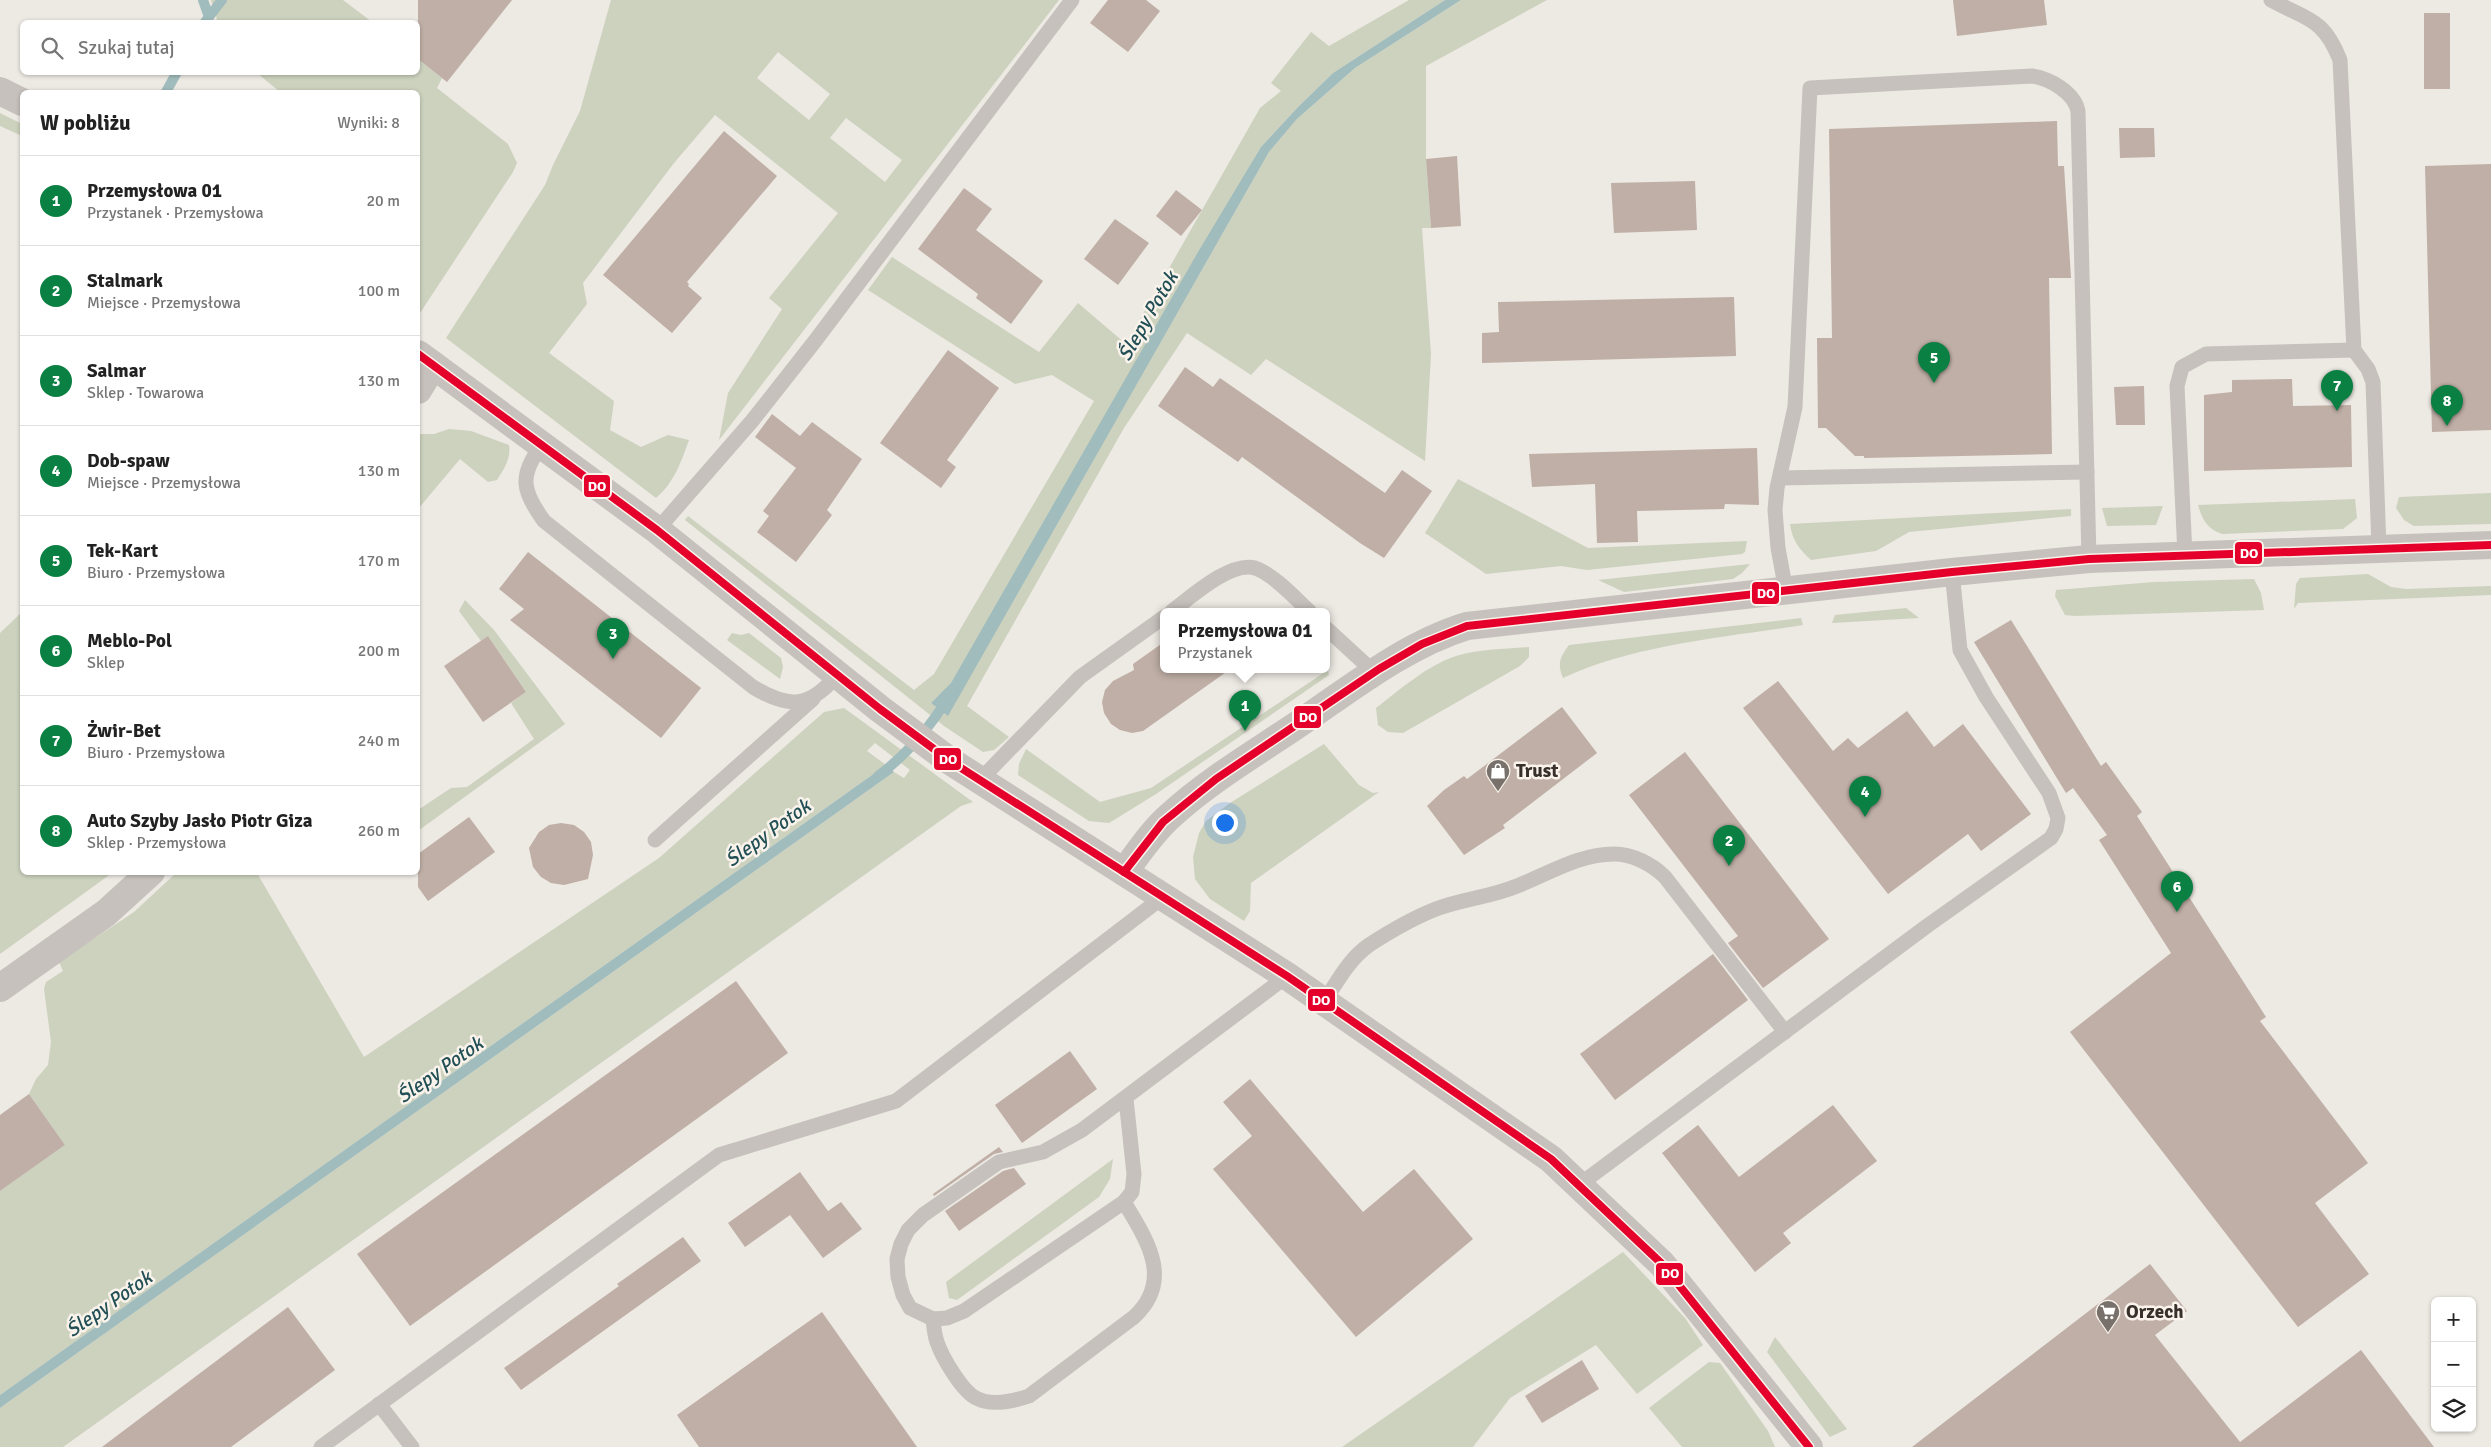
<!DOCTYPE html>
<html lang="pl">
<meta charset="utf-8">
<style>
body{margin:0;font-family:Signika,sans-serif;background:#f2f2f2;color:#222}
.controls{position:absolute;right:15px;bottom:15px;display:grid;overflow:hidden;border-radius:8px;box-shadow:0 1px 4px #0004}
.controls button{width:45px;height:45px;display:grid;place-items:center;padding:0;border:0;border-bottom:1px solid #e0e0e0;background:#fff;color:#222;font:25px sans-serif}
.you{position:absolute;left:1224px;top:822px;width:18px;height:18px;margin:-12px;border:4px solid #fff;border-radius:50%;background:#1a73e8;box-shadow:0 0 0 8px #1a73e833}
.badge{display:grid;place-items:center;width:32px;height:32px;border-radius:50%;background:#0b8043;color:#fff;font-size:16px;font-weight:700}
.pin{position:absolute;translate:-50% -41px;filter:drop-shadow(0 1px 2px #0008)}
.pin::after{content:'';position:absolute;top:26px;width:18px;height:15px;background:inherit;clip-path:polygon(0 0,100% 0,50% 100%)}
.popup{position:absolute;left:1160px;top:608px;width:170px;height:65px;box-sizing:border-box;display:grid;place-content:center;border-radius:8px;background:#fff;filter:drop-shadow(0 1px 4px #0005);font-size:16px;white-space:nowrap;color:#767676}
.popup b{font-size:19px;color:#222}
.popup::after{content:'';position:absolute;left:50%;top:100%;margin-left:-10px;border:10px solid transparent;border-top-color:#fff}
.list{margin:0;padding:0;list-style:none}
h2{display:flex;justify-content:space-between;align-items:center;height:65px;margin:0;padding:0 20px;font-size:21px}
h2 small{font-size:16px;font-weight:400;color:#767676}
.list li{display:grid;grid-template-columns:32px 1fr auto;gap:15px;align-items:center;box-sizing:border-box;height:90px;padding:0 20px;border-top:1px solid #e0e0e0}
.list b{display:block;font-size:19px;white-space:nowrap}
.list p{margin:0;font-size:16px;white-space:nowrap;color:#767676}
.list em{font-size:16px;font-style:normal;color:#767676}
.icon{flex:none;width:28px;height:28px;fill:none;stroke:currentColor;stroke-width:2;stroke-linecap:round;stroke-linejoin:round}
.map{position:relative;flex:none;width:2491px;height:1447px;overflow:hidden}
.search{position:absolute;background:#fff;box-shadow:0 1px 4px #0004;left:20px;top:20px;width:400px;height:55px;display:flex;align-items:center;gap:12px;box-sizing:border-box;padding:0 18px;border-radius:8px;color:#767676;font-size:19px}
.panel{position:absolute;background:#fff;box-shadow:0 1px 4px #0004;left:20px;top:90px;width:400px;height:785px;border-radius:8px}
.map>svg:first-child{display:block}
.green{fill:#cdd2be;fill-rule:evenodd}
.water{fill:#a1bcbc}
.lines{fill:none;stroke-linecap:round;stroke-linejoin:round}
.stream{stroke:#a1bcbc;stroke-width:10}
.building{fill:#bfafa6}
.service{stroke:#c6c1bc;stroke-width:15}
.minor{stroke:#c6c1bc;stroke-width:28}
.bus-1-casing{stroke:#f9f3eb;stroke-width:11}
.bus-1{stroke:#e4002b;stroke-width:8}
.labels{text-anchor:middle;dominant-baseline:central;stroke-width:5;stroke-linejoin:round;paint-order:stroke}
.poi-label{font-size:19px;font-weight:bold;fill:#372f2a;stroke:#f9f3eb;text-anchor:start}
.water-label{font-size:20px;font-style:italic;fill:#224f56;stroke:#f9f3eb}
.line-badge{stroke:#f9f3eb;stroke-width:2}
.badge-label{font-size:14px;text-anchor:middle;font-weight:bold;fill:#fff}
</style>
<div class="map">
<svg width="2491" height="1447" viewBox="0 0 2491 1447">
<rect width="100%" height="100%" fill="#ede9e3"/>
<g class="green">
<path d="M 211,0 L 343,0 L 372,22 L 214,22 L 217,19 Z"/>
<path d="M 611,0 L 1059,0 L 719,440 L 728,393 L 782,309 L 769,298 L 838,213 L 715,115 L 674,163 L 583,283 L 587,304 L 549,353 L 614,401 L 610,430 L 641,447 L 668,435 L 689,440 C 681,462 674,483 656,498 L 446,338 L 545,185 L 553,165 L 580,111 ZM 778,52 L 830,94 L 809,120 L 757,78 ZM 846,118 L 902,160 L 885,182 L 830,138 Z"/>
<path d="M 1409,0 L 1445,0 L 1333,73 L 1297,108 L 1261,147 L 951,684 L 931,703 L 948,715 L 1269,152 L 1297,119 L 1355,68 L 1461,0 L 1547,0 L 1426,66 L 1426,159 L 1431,228 L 1422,228 L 1431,354 L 1425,461 L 1266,359 L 1251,375 L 1187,333 L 1124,428 L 967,706 L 1009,737 L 994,750 L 983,752 L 944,726 L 685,520 L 688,516 L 914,690 L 934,674 L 1094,401 L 1052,375 L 1015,384 L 868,290 L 892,257 L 1039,352 L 1078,303 L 1126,344 L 1260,108 L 1281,91 L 1271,83 L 1311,32 L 1329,46 Z"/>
<path d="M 418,59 L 442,78 L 437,88 L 508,144 L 517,163 L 513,172 L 418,316 L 418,92 L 280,92 L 257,73 L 418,72 Z"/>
<path d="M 0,113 L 22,124 L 22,136 L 0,126 Z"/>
<path d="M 449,429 L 471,431 L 509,445 C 511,459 504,469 497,480 L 488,482 L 460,459 L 418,509 L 418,434 L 434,434 Z"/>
<path d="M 1458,479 L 1588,548 L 1747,541 L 1745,552 L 1742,554 L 1587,570 L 1561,566 L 1486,574 L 1425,533 Z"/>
<path d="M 2491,493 L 2491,524 L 2414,526 L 2404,520 L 2396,508 L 2399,497 Z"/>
<path d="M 2355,499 L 2357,518 L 2343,529 L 2222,534 C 2207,529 2202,519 2198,505 Z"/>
<path d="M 2163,506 L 2156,525 L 2107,526 L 2102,508 Z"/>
<path d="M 2071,509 L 2071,516 L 1909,532 L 1876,551 L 1811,560 C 1799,549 1792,540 1790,524 Z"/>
<path d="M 1750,564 L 1742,573 L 1733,579 L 1624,592 L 1598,580 Z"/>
<path d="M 2368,574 L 2391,587 L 2406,589 L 2491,586 L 2491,595 L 2298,603 L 2294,609 L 2296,584 L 2300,578 Z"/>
<path d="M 2254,579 L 2261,593 L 2264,610 L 2075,616 L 2065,615 L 2055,596 L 2056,590 L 2154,582 Z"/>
<path d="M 465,600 L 494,630 L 565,724 L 418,831 L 418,810 L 451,788 L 467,787 L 534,739 L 511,703 L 526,692 L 488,636 L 481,641 L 459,611 Z"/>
<path d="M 1906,608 L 1919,618 L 1832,623 L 1835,615 Z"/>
<path d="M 22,612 L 22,872 L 112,873 L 0,954 L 0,633 Z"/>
<path d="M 1801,618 L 1803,625 C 1726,637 1632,645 1563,678 C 1557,664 1560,657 1569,645 Z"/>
<path d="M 732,633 L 741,635 L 749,633 L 781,658 L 783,667 L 780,679 L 727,640 Z"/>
<path d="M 1529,647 L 1529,657 L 1520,666 L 1403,733 L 1388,732 L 1378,725 L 1376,708 C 1401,689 1426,666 1456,656 C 1479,649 1505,649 1529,647 Z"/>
<path d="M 1328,670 L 1329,675 L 1156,794 L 1109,823 L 1089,821 L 1018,775 L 1019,764 L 1026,749 L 1100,802 L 1151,788 Z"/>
<path d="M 844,708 L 973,802 L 961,806 L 63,1447 L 0,1447 L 0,1408 L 894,772 L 904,778 L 910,770 L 875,743 L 867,751 L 886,765 L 0,1395 L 0,1191 L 65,1145 L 29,1094 L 36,1079 L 48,1065 L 51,1042 L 44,989 L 46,982 L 63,971 L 59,962 L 134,912 L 176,873 L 257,873 L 364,1057 L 659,858 L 824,712 Z"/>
<path d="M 1324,744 L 1359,785 L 1373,793 L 1379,792 L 1251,883 L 1250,911 L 1244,921 L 1210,899 L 1195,879 L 1193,857 L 1199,833 L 1206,821 L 1230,803 Z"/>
<path d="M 1113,1159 L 1110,1179 L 1099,1197 L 957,1300 L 949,1298 L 946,1282 Z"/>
<path d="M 1623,1252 L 1685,1318 L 1703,1345 L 1637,1394 L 1596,1345 L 1510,1398 L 1473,1447 L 1342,1447 Z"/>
<path d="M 1775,1337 L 1847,1429 L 1830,1437 L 1767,1352 Z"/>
<path d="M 1709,1362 L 1720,1363 L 1768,1431 L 1775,1447 L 1682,1447 L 1649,1408 Z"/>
</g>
<g class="water">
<path d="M 1445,0 L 1461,0 L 1355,68 L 1297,119 L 1269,152 L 948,716 L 931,703 L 951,683 L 1198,252 L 1261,147 L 1297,108 L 1333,73 Z"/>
<path d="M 886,765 L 894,772 L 0,1408 L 0,1395 Z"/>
</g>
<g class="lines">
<g class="stream">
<path d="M 203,0 L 209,17"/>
<path d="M 205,22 L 222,0"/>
<path d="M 166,92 L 177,72"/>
<path d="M 878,776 C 905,756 930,727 948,698"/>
</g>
</g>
<g class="building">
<path d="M 418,0 L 512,0 L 447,82 L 418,59 Z"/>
<path d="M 1108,0 L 1146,0 L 1160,11 L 1128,52 L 1090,23 Z"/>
<path d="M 1953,0 L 2044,0 L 2047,25 L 1957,36 Z"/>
<rect x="2424" y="13" width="26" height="76"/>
<path d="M 2057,121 L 2058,166 L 2064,166 L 2071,278 L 2049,278 L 2052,454 L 1864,458 L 1864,456 L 1855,456 L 1826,428 L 1818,428 L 1817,338 L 1832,338 L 1829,129 Z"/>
<path d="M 2119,128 L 2154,128 L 2155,157 L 2120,158 Z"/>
<path d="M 724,131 L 777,176 L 687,282 L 689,284 L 688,286 L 702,298 L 672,333 L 603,275 Z"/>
<path d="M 1457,156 L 1461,226 L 1431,228 L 1426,159 Z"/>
<path d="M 2491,164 L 2491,430 L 2432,432 L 2425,166 Z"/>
<path d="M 1695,181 L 1697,230 L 1614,233 L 1611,183 Z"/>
<path d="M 964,188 L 992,209 L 976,230 L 1043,281 L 1011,324 L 976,298 L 978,294 L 918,249 Z"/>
<path d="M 1176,190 L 1202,210 L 1181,236 L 1156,216 Z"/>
<path d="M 1115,219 L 1149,243 L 1118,285 L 1084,259 Z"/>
<path d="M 1734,297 L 1736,356 L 1482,363 L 1482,333 L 1499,332 L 1498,302 Z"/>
<path d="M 948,350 L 999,388 L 947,460 L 956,467 L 941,488 L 880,443 Z"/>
<path d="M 1185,367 L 1213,387 L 1220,378 L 1385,493 L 1402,470 L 1432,491 L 1384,558 L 1360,543 L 1242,457 L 1238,462 L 1158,406 Z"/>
<path d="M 2292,379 L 2293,406 L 2351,405 L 2352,467 L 2204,471 L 2204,395 L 2232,392 L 2232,380 Z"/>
<path d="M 2144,386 L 2145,425 L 2116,425 L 2114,387 Z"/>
<path d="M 772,414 L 800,436 L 812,422 L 862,459 L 827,510 L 832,515 L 796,562 L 757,532 L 769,516 L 763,511 L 796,468 L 755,437 Z"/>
<path d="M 1757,448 L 1759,505 L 1725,504 L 1724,509 L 1637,511 L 1638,542 L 1597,543 L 1595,484 L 1532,487 L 1529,454 Z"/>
<path d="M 528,552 L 701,688 L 661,738 L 510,620 L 524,609 L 499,589 Z"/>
<path d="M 2011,620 L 2101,766 L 2106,762 L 2142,812 L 2137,816 L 2266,1017 L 2260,1021 L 2368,1163 L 2315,1203 L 2369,1274 L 2298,1327 L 2070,1032 L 2171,953 L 2099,840 L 2107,835 L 2073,788 L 2066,793 L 1974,642 Z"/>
<path d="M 488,636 L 526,692 L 483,722 L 444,666 Z"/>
<path d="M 1164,642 L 1164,670 L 1229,670 L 1143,731 L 1132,733 L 1120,730 L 1111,724 L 1104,713 L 1102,702 L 1105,690 L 1113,681 L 1134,670 L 1133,664 Z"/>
<path d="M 1778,681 L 1833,751 L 1848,738 L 1858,748 L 1907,711 L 1934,747 L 1963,724 L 2031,814 L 1981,851 L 1968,834 L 1888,894 L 1743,708 Z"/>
<path d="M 1562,707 L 1597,753 L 1503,825 L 1505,828 L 1464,855 L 1427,806 L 1444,790 L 1464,776 L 1467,779 Z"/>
<path d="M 1685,752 L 1829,939 L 1763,988 L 1728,943 L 1738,936 L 1629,795 Z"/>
<path d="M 469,817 L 495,852 L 428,901 L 418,887 L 418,854 Z"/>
<path d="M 561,823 L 574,825 L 584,832 L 591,842 L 593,855 L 588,879 L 564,885 L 551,883 L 541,877 L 533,867 L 529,848 L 539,832 L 549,825 Z"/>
<path d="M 1713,954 L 1748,1000 L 1615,1100 L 1580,1054 Z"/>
<path d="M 736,981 L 788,1053 L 410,1326 L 357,1254 Z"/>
<path d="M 1070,1051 L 1097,1089 L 1022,1143 L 995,1105 Z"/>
<path d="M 1250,1079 L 1363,1212 L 1414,1169 L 1473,1239 L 1356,1337 L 1213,1169 L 1252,1136 L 1223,1102 Z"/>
<path d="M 29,1094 L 65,1145 L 0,1191 L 0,1115 Z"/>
<path d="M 1833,1105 L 1877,1161 L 1783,1233 L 1791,1243 L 1755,1272 L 1662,1153 L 1698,1125 L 1739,1177 Z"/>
<path d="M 999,1147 L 1003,1152 L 994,1154 L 934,1196 L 933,1194 Z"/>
<path d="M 1014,1168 L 1026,1184 L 959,1231 L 945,1211 L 1003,1171 Z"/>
<path d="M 800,1172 L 828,1211 L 841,1202 L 862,1229 L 823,1258 L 790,1215 L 745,1247 L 728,1223 Z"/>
<path d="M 683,1237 L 701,1261 L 521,1390 L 504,1368 L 619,1286 L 617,1284 Z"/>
<path d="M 2150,1264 L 2187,1311 L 2155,1335 L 2240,1442 L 2361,1350 L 2434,1447 L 1912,1447 Z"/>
<path d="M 288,1307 L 335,1370 L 231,1447 L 102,1447 Z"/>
<path d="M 822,1312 L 917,1447 L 699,1447 L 677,1415 Z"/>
<path d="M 1582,1360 L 1599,1389 L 1542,1423 L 1525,1396 Z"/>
</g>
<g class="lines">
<g class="service">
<path d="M 2271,0 C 2307,20 2323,17 2340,60 L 2354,350 L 2368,369 L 2373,382 L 2379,548"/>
<path d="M 541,446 C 519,476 522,491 544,521 L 753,687 C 789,709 810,708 837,675"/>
<path d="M 1780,478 L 2087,472"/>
<path d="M 657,530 L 752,421 L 815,341 L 1072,0"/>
<path d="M 2185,555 L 2177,386 L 2182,367 L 2206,354 L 2354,350"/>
<path d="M 1786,591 L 1778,548 L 1775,510 L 1777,488 L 1795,407 L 1810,88 L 2032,76 C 2050,79 2074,92 2078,111 L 2089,559"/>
<path d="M 1171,612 C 1190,598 1230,561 1255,568 C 1273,574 1296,599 1310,612"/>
<path d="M 1326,628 L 1375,673"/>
<path d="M 979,781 L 1080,677 L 1164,617"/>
<path d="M 655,840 L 813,699"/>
<path d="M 1324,1002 C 1337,982 1349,959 1369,945 C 1389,932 1413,918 1436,909 C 1462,899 1491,897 1517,886 C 1548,874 1579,854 1614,854 C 1632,854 1652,864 1665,877 L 1785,1032"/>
<path d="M 1126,1099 L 1134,1174 L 1132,1192 L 1124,1202 L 964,1311 L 947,1318 L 933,1319 L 910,1308 L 903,1295 L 898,1277 L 897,1259 L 901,1244 L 908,1230 L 923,1215 L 999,1162 L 1043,1152 L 1082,1130 L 1287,976"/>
<path d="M 1579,1185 L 1927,926 L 2051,838 L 2056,829 L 2058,818 L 2049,793 L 1986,697 L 1960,650 L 1952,572"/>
<path d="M 933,1319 C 934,1326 934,1334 937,1342 C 942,1357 962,1391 976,1398 C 991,1406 1014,1401 1029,1396 L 1134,1317 C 1174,1280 1147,1240 1124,1202"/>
<path d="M 379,1404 L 412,1447"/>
<path d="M 321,1447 L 719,1155 L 896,1101 L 1163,897"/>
</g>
<g class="minor">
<path d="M 0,91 L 22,102"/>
<path d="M 418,354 L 657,530 L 880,709 L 950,761 L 1287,976 L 1551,1159 L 1662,1264 L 1809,1447"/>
<path d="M 418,390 L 433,365"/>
<path d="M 1124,872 C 1139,852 1152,832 1170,816 C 1208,781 1254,754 1297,725 C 1350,689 1405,645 1467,626 L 1952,572 L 2089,559 L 2491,545"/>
<path d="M 0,988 L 106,913 L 151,872"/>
</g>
<g class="bus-1-casing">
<g id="bus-1">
<path d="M 418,354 L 657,530 L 880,709 L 950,761 L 1287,976 L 1551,1159 L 1662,1264 L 1809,1447"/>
<path d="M 1124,872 L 1163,822 L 1216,779 L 1379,669 L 1422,644 L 1467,626 L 1952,572 L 2089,559 L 2491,545"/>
</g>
</g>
<use href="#bus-1" class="bus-1"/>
</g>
<defs>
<g id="shop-pin" transform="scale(1.25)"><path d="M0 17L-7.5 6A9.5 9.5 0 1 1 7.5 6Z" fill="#77706b" stroke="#f9f3eb"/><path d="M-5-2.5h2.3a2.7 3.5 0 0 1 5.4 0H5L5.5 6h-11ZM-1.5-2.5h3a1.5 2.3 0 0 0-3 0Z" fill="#fff"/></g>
<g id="supermarket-pin" transform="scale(1.25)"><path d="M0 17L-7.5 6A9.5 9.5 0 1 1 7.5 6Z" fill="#77706b" stroke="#f9f3eb"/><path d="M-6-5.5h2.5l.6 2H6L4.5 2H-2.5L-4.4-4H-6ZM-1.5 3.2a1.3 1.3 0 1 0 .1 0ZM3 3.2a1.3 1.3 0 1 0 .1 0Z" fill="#fff"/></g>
</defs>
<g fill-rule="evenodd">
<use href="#shop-pin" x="1498" y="771"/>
<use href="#supermarket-pin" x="2108" y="1312"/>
</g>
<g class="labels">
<g class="poi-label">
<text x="1516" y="771">Trust</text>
<text x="2126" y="1312">Orzech</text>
</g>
<g class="water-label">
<text transform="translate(1148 316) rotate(-60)">Ślepy Potok</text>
<text transform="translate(768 833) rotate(-36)">Ślepy Potok</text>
<text transform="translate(440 1070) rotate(-35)">Ślepy Potok</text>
<text transform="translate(109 1304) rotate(-35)">Ślepy Potok</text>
</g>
</g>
<g class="line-badge">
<rect x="583" y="474" width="28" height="24" rx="5" fill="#e4002b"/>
<rect x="2234" y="541" width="29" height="24" rx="5" fill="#e4002b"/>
<rect x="1751" y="581" width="29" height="24" rx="5" fill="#e4002b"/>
<rect x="1293" y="705" width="29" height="24" rx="5" fill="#e4002b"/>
<rect x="933" y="747" width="29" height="24" rx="5" fill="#e4002b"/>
<rect x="1307" y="988" width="29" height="24" rx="5" fill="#e4002b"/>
<rect x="1655" y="1262" width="29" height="24" rx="5" fill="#e4002b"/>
</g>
<g class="badge-label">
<text x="597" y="491">DO</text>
<text x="2249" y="558">DO</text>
<text x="1766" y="598">DO</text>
<text x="1308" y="722">DO</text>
<text x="948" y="764">DO</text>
<text x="1321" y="1005">DO</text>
<text x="1670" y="1278">DO</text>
</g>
</svg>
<div class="controls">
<button>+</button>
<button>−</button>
<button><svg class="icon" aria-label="layers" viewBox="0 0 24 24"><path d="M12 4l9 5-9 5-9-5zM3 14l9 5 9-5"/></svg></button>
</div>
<div class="you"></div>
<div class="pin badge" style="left:1245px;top:731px">1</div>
<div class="popup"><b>Przemysłowa 01</b>Przystanek</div>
<div class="pin badge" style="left:1729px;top:866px">2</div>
<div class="pin badge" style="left:613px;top:659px">3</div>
<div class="pin badge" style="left:1865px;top:817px">4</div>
<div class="pin badge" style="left:1934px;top:383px">5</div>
<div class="pin badge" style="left:2177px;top:912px">6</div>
<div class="pin badge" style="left:2337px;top:411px">7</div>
<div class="pin badge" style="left:2447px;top:426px">8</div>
<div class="search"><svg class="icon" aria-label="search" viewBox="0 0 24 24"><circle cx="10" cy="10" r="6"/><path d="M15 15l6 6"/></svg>Szukaj tutaj</div>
<section class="panel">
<h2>W pobliżu<small>Wyniki: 8</small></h2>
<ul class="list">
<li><span class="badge">1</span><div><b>Przemysłowa 01</b><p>Przystanek · Przemysłowa</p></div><em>20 m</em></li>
<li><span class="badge">2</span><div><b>Stalmark</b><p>Miejsce · Przemysłowa</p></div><em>100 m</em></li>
<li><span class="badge">3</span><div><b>Salmar</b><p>Sklep · Towarowa</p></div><em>130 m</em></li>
<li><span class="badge">4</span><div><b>Dob-spaw</b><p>Miejsce · Przemysłowa</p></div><em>130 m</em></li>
<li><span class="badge">5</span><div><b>Tek-Kart</b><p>Biuro · Przemysłowa</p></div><em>170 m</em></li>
<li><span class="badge">6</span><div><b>Meblo-Pol</b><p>Sklep</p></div><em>200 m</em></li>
<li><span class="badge">7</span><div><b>Żwir-Bet</b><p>Biuro · Przemysłowa</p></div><em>240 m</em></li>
<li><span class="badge">8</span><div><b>Auto Szyby Jasło Piotr Giza</b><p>Sklep · Przemysłowa</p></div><em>260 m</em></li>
</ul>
</section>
</div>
